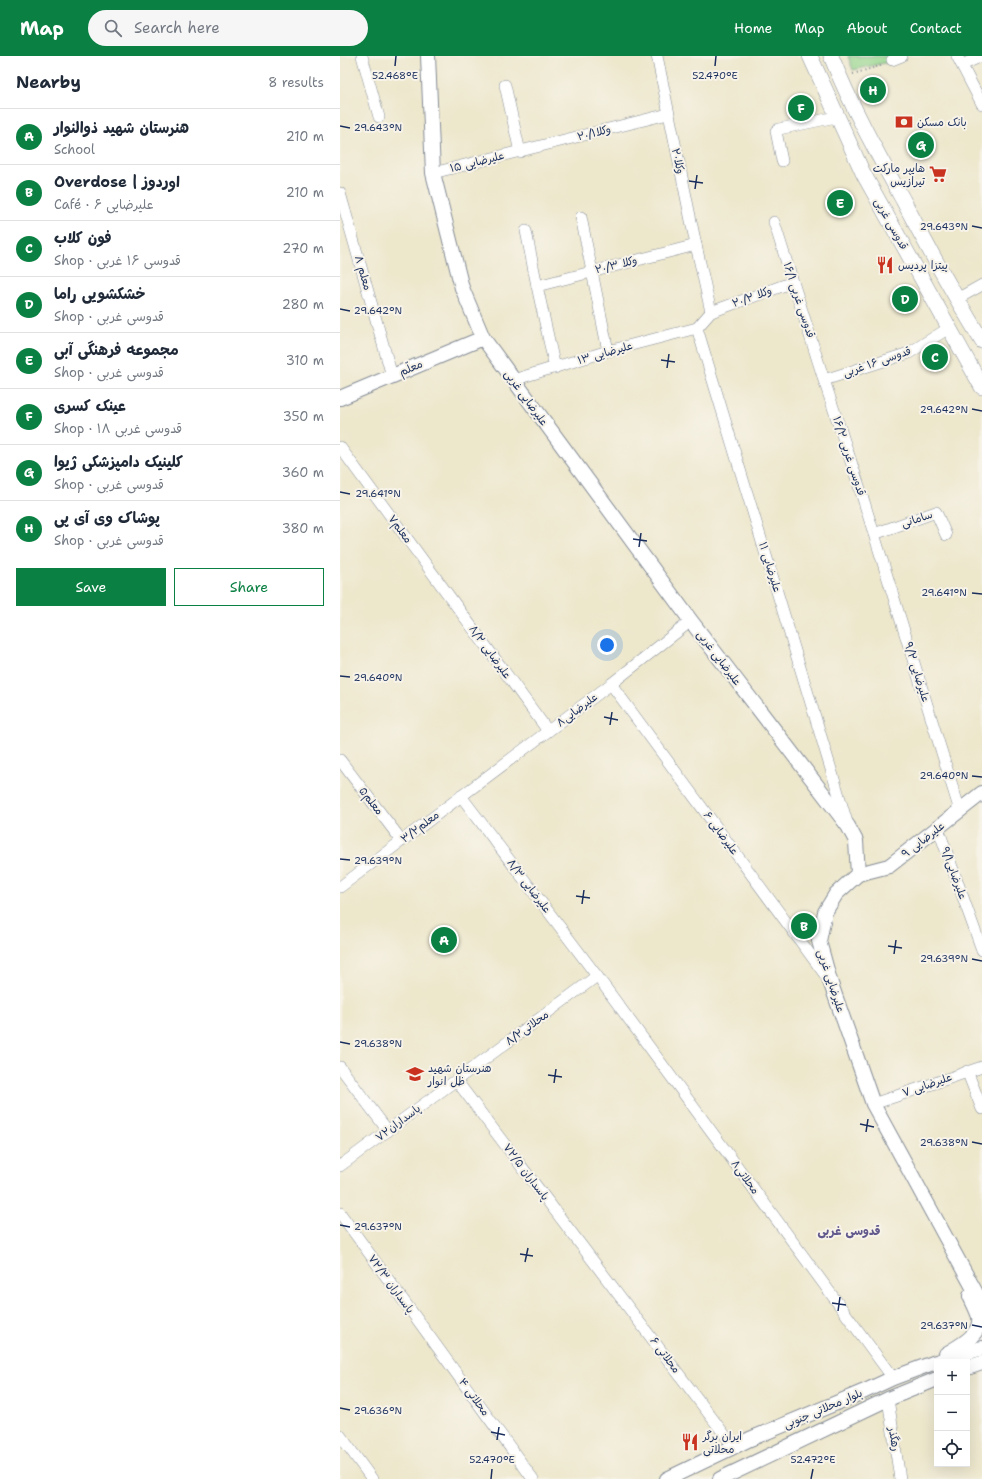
<!DOCTYPE html>
<meta charset="utf-8">
<style>
body{margin:0;font-family:"Shantell Sans","Playpen Sans Arabic",sans-serif;background:#f6f6f7;color:#1f2937}
.controls{position:absolute;right:12px;bottom:12px;display:grid;overflow:hidden;border-radius:0px;box-shadow:0 4px 16px #0002}
.controls button{width:36px;height:36px;display:grid;place-items:center;padding:0;border:0;border-bottom:1px solid #e0e1e3;background:#fff;color:#1f2937;font:20px sans-serif}
.you{position:absolute;left:267px;top:589px;width:14px;height:14px;margin:-10px;border:3px solid #fff;border-radius:50%;background:#1a73e8;box-shadow:0 0 0 6px #1a73e833}
.badge{display:grid;place-items:center;width:26px;height:26px;border-radius:50%;background:#0b8043;color:#fff;font-size:13px;font-weight:700}
.pin{position:absolute;translate:-50% -50%;border:2px solid #fff;box-shadow:0 1px 4px #0006}
.list{margin:0;padding:0;list-style:none}
h2{display:flex;justify-content:space-between;align-items:center;height:52px;margin:0;padding:0 16px;font-size:17px}
h2 small{font-size:13px;font-weight:400;color:#747a83}
.list li{display:grid;grid-template-columns:26px 1fr auto;gap:12px;align-items:center;box-sizing:border-box;height:56px;padding:0 16px;border-top:1px solid #e0e1e3}
.list b{display:block;font-size:15px;white-space:nowrap}
.list p{margin:0;font-size:13px;white-space:nowrap;color:#747a83}
.list em{font-size:13px;font-style:normal;color:#747a83}
.actions{display:flex;gap:8px;padding:12px 16px}
.actions a{flex:1;padding:9px 0;border:1px solid #0b8043;border-radius:0px;text-align:center;font-size:14px;color:#0b8043}
.actions .main{background:#0b8043;color:#fff}
.icon{flex:none;width:22px;height:22px;fill:none;stroke:currentColor;stroke-width:2;stroke-linecap:round;stroke-linejoin:round}
.map{position:relative;flex:none;width:642px;height:1423px;overflow:hidden}
header{display:flex;align-items:center;gap:24px;box-sizing:border-box;height:56px;padding:0 20px;background:#0b8043;color:#fff}
header strong{font-size:19px}
nav{display:flex;gap:22px;margin-inline-start:auto;font-size:14px}
.search{width:280px;height:36px;background:#f6f6f7;display:flex;align-items:center;gap:10px;box-sizing:border-box;padding:0 14px;border-radius:22px;color:#747a83;font-size:15px}
main{display:flex}
aside{flex:1;background:#fff}
.map>svg:first-child{display:block}
.green{fill:#95d58c;stroke:#588275}
.lines{fill:none;stroke-linecap:round;stroke-linejoin:round}
.minor-casing{stroke:#848b95;stroke-width:12}
.tertiary-casing{stroke:#848b95;stroke-width:16}
.secondary-casing{stroke:#848b95;stroke-width:16}
.path{stroke:#848b95;stroke-width:2;stroke-dasharray:1 3;stroke-linecap:butt}
.minor{stroke:#fff;stroke-width:11}
.tertiary{stroke:#fff;stroke-width:14}
.secondary{stroke:#fff;stroke-width:15}
.ticks{fill:none;stroke:#1b2f5e;stroke-width:1.5}
.labels{text-anchor:middle;dominant-baseline:central;stroke-width:4;stroke-linejoin:round;paint-order:stroke}
.poi-label{font-size:11px;fill:#1b2f5e;stroke:#f7f3e8;text-anchor:start}
.street-label{font-size:11px;fill:#1b2f5e;stroke:#f7f3e8}
.neighbourhood-label{font-size:12px;font-weight:bold;fill:#62598d;stroke:#f7f3e8}
.ticks-label{font-size:10px;text-anchor:middle;fill:#1b2f5e;stroke:#f7f3e8;stroke-width:4;stroke-linejoin:round;paint-order:stroke}
</style>
<header>
<strong>Map</strong>
<div class="search"><svg class="icon" aria-label="search" viewBox="0 0 24 24"><circle cx="10" cy="10" r="6"/><path d="M15 15l6 6"/></svg>Search here</div>
<nav><a>Home</a><a>Map</a><a>About</a><a>Contact</a></nav>
</header>
<main>
<aside>
<h2>Nearby<small>8 results</small></h2>
<ul class="list">
<li><span class="badge">A</span><div><b>هنرستان شهید ذوالنوار</b><p>School</p></div><em>210 m</em></li>
<li><span class="badge">B</span><div><b>Overdose | اوردوز</b><p>Café · ۶ علیرضایی</p></div><em>210 m</em></li>
<li><span class="badge">C</span><div><b>فون کلاب</b><p>Shop · قدوسی ۱۶ غربی</p></div><em>270 m</em></li>
<li><span class="badge">D</span><div><b>خشکشویی راما</b><p>Shop · قدوسی غربی</p></div><em>280 m</em></li>
<li><span class="badge">E</span><div><b>مجموعه فرهنگی آبی</b><p>Shop · قدوسی غربی</p></div><em>310 m</em></li>
<li><span class="badge">F</span><div><b>عینک کسری</b><p>Shop · قدوسی غربی ۱۸</p></div><em>350 m</em></li>
<li><span class="badge">G</span><div><b>کلینیک دامپزشکی ژیوا</b><p>Shop · قدوسی غربی</p></div><em>360 m</em></li>
<li><span class="badge">H</span><div><b>پوشاک وی آی پی</b><p>Shop · قدوسی غربی</p></div><em>380 m</em></li>
</ul>
<div class="actions"><a class="main">Save</a><a>Share</a></div>
</aside>
<div class="map">
<svg width="642" height="1423" viewBox="0 0 642 1423">
<rect width="100%" height="100%" fill="#f7f3e8"/>
<filter id="ink" filterUnits="userSpaceOnUse"><feTurbulence type="fractalNoise" baseFrequency=".025" numOctaves="2"/><feDisplacementMap in="SourceGraphic" scale="8" xChannelSelector="R" yChannelSelector="G"/><feConvolveMatrix kernelMatrix="1 2 1 2 8 2 1 2 1" color-interpolation-filters="sRGB"/></filter>
<filter id="wash" filterUnits="userSpaceOnUse"><feTurbulence type="fractalNoise" baseFrequency=".012" numOctaves="4" result="noise"/><feDisplacementMap in="SourceGraphic" scale="16" xChannelSelector="R" yChannelSelector="G"/><feGaussianBlur stdDeviation="0.9" result="paint"/><feColorMatrix in="noise" values="0 0 0 0 0 0 0 0 0 0 0 0 0 0 0 0 0 1.4 0 .05"/><feComposite in="paint" operator="in"/></filter>
<g filter="url(#wash)">
<rect width="100%" height="100%" fill="#ede7cc"/>
<path class="green" d="M 508,0 L 550,0 L 549,6 L 513,14 Z"/>
</g>
<g filter="url(#ink)">
<g class="lines">
<g class="minor-casing">
<g id="minor">
<path d="M 22,0 L 39,61"/>
<path d="M 317,0 L 356,189 L 371,256"/>
<path d="M 617,0 L 642,48"/>
<path d="M 552,4 L 562,0"/>
<path d="M 622,9 L 642,0"/>
<path d="M 165,29 L 180,96"/>
<path d="M 442,105 L 436,75 L 439,73 L 496,61"/>
<path d="M 93,117 L 328,58"/>
<path d="M 0,137 L 52,320"/>
<path d="M 241,161 L 268,295"/>
<path d="M 434,166 L 484,324 L 521,436 L 620,755"/>
<path d="M 186,175 L 197,230 L 215,312"/>
<path d="M 197,230 L 356,189"/>
<path d="M 617,243 L 642,229"/>
<path d="M 371,256 L 357,272 L 507,766"/>
<path d="M 371,256 L 453,226"/>
<path d="M 173,324 L 268,295 L 357,272"/>
<path d="M 484,324 L 569,297 L 609,272"/>
<path d="M 0,391 L 208,675"/>
<path d="M 534,478 L 596,456 L 606,479"/>
<path d="M 271,628 L 486,920"/>
<path d="M 0,704 L 62,785"/>
<path d="M 121,740 L 257,920 L 553,1322"/>
<path d="M 598,772 L 642,894"/>
<path d="M 0,831 L 271,628 L 351,565"/>
<path d="M 0,1011 L 48,1075"/>
<path d="M 627,1015 L 642,1053"/>
<path d="M 116,1024 L 394,1391"/>
<path d="M 533,1048 L 642,1011"/>
<path d="M 0,1110 L 257,920"/>
<path d="M 0,1157 L 193,1423"/>
<path d="M 548,1343 L 560,1423"/>
<path d="M 0,1379 L 32,1423"/>
</g>
</g>
<g class="tertiary-casing">
<g id="tertiary">
<path d="M 88,0 L 93,117 L 122,232 L 143,282 L 351,565 L 508,770 L 516,785 L 518,818 L 496,838 L 485,856 L 479,885 L 490,925 L 533,1048 L 642,1248"/>
<path d="M 0,342 L 143,282"/>
<path d="M 518,818 L 549,810 L 642,737"/>
<path d="M 606,1298 C 619,1290 642,1279 639,1261 C 637,1254 633,1247 630,1240"/>
<path d="M 627,1312 L 642,1307"/>
<path d="M 327,1423 L 410,1383 L 525,1335 L 553,1322 L 593,1307 L 642,1292"/>
<path d="M 380,1423 L 548,1343 L 597,1323"/>
</g>
</g>
<g class="secondary-casing">
<g id="secondary">
<path d="M 470,0 L 523,117 L 642,331"/>
<path d="M 491,0 C 511,50 537,97 563,144 C 588,192 614,239 642,285"/>
</g>
</g>
<path class="path" d="M 513,18 L 543,9"/>
<use href="#minor" class="minor"/>
<use href="#tertiary" class="tertiary"/>
<use href="#secondary" class="secondary"/>
</g>
</g>
<path class="ticks" d="M 55,10 L 56,0M 375,10 L 376,0M 0,70 L 10,72M 349,125 L 363,127M 355,133 L 357,119M 632,170 L 642,172M 0,253 L 10,255M 321,304 L 335,306M 327,312 L 329,298M 632,353 L 642,355M 0,436 L 10,438M 293,483 L 307,485M 299,491 L 301,477M 632,537 L 642,538M 0,620 L 10,621M 264,661 L 278,664M 270,669 L 272,656M 632,720 L 642,721M 0,803 L 10,804M 236,840 L 250,842M 242,848 L 244,834M 548,890 L 562,892M 554,898 L 556,884M 632,903 L 642,905M 0,986 L 10,988M 208,1019 L 222,1021M 214,1027 L 216,1013M 520,1068 L 534,1071M 526,1076 L 528,1063M 632,1086 L 642,1088M 0,1169 L 10,1171M 180,1198 L 193,1200M 185,1206 L 188,1192M 492,1247 L 506,1249M 498,1255 L 500,1241M 632,1269 L 642,1271M 0,1352 L 10,1354M 151,1376 L 165,1379M 157,1384 L 159,1371M 151,1423 L 152,1413M 471,1423 L 473,1413"/>
<defs>
<g id="bank-bare" transform="scale(1.38)"><path d="M-6-4H6V4H-6ZM0-2.3a2.3 2.3 0 1 0 0 4.6a2.3 2.3 0 1 0 0-4.6Z" fill="#c8321e" stroke="#f7f3e8" stroke-width="2.5" paint-order="stroke"/></g>
<g id="supermarket-bare" transform="scale(1.38)"><path d="M-6-5.5h2.5l.6 2H6L4.5 2H-2.5L-4.4-4H-6ZM-1.5 3.2a1.3 1.3 0 1 0 .1 0ZM3 3.2a1.3 1.3 0 1 0 .1 0Z" fill="#c8321e" stroke="#f7f3e8" stroke-width="2.5" paint-order="stroke"/></g>
<g id="restaurant-bare" transform="scale(1.38)"><path d="M-5-6h1v4h1v-4h1v4h1v-4h1v5L-1.5 .5V6h-2V.5L-5-1ZM5-6V6H3V1.5H1.5Q1.5-4 5-6Z" fill="#c8321e" stroke="#f7f3e8" stroke-width="2.5" paint-order="stroke"/></g>
<g id="school-bare" transform="scale(1.38)"><path d="M0-5L7-2L0 1L-7-2ZM-4 1L0 2.5L4 1V4Q0 6-4 4Z" fill="#c8321e" stroke="#f7f3e8" stroke-width="2.5" paint-order="stroke"/></g>
</defs>
<g fill-rule="evenodd">
<use href="#bank-bare" x="564" y="66"/>
<use href="#supermarket-bare" x="598" y="118"/>
<use href="#restaurant-bare" x="545" y="209"/>
<use href="#school-bare" x="75" y="1018"/>
<use href="#restaurant-bare" x="350" y="1386"/>
</g>
<g class="labels">
<g class="poi-label">
<text x="577" y="66">بانک مسکن</text>
<text x="585" y="112" text-anchor="end">هایپر مارکت<tspan x="585" dy="13">تیرازیس</tspan></text>
<text x="558" y="209">پیتزا پردیس</text>
<text x="88" y="1012">هنرستان شهید<tspan x="88" dy="13">ظل انوار</tspan></text>
<text x="363" y="1380">ایران برگر<tspan x="363" dy="13">محلاتی</tspan></text>
</g>
<g class="street-label">
<text transform="translate(254 77) rotate(-14)">وکلا۲۰/۱</text>
<text transform="translate(338 105) rotate(78)">وکلا۲۰</text>
<text transform="translate(137 106) rotate(-14)">۱۵ علیرضایی</text>
<text transform="translate(551 168) rotate(61)">قدوسی غربی</text>
<text transform="translate(276 209) rotate(-14)">وکلا ۲۰/۳</text>
<text transform="translate(23 217) rotate(74)">۸ معلم</text>
<text transform="translate(412 241) rotate(-20)">وکلا ۲۰/۲</text>
<text transform="translate(459 244) rotate(72)">۱۶/۱ قدوسی غربی</text>
<text transform="translate(265 297) rotate(-16)">۱۳ علیرضایی</text>
<text transform="translate(537 306) rotate(-19)">قدوسی ۱۶ غربی</text>
<text transform="translate(71 312) rotate(-23)">معلّم</text>
<text transform="translate(186 342) rotate(54)">علیرضایی غربی</text>
<text transform="translate(509 400) rotate(72)">۱۶/۲ قدوسی غربی</text>
<text transform="translate(577 463) rotate(-18)">سامانی</text>
<text transform="translate(60 473) rotate(54)">معلم۷</text>
<text transform="translate(430 511) rotate(73)">۱۱ علیرضایی</text>
<text transform="translate(150 596) rotate(54)">علیرضایی ۸/۲</text>
<text transform="translate(379 602) rotate(53)">علیرضایی غربی</text>
<text transform="translate(577 616) rotate(73)">۹/۲ علیرضایی</text>
<text transform="translate(237 654) rotate(-37)">علیرضایی۸</text>
<text transform="translate(31 745) rotate(52)">معلم۵</text>
<text transform="translate(80 771) rotate(-37)">معلم۳/۲</text>
<text transform="translate(381 777) rotate(54)">۶ علیرضایی</text>
<text transform="translate(583 784) rotate(-38)">۹ علیرضایی</text>
<text transform="translate(614 817) rotate(70)">علیرضایی۹/۱</text>
<text transform="translate(189 830) rotate(53)">۸/۳ علیرضایی</text>
<text transform="translate(491 925) rotate(72)">علیرضایی غربی</text>
<text transform="translate(187 972) rotate(-36)">محلاتی۸/۲</text>
<text transform="translate(587 1029) rotate(-19)">۷ علیرضایی</text>
<text transform="translate(58 1067) rotate(-37)">پاسداران۷۲</text>
<text transform="translate(186 1116) rotate(53)">۷۲/۵ پاسداران</text>
<text transform="translate(405 1121) rotate(54)">محلاتی۸</text>
<text transform="translate(51 1228) rotate(54)">۷۲/۳ پاسداران</text>
<text transform="translate(325 1299) rotate(53)">۶ محلاتی</text>
<text transform="translate(134 1341) rotate(54)">۴ محلاتی</text>
<text transform="translate(483 1353) rotate(-23)">بلوار محلاتی جنوبی</text>
<text transform="translate(554 1383) rotate(81)">رهگذر</text>
</g>
<g class="neighbourhood-label">
<text x="509" y="1175">قدوسی غربی</text>
</g>
</g>
<g class="ticks-label">
<text x="55" y="23">52.468°E</text>
<text x="375" y="23">52.470°E</text>
<text x="38" y="75">29.643°N</text>
<text x="604" y="174">29.643°N</text>
<text x="38" y="258">29.642°N</text>
<text x="604" y="357">29.642°N</text>
<text x="38" y="441">29.641°N</text>
<text x="604" y="540">29.641°N</text>
<text x="38" y="625">29.640°N</text>
<text x="604" y="723">29.640°N</text>
<text x="38" y="808">29.639°N</text>
<text x="604" y="906">29.639°N</text>
<text x="38" y="991">29.638°N</text>
<text x="604" y="1090">29.638°N</text>
<text x="38" y="1174">29.637°N</text>
<text x="604" y="1273">29.637°N</text>
<text x="38" y="1358">29.636°N</text>
<text x="152" y="1407">52.470°E</text>
<text x="473" y="1407">52.472°E</text>
</g>
</svg>
<div class="controls">
<button>+</button>
<button>−</button>
<button><svg class="icon" aria-label="locate" viewBox="0 0 24 24"><circle cx="12" cy="12" r="6"/><path d="M12 2v4M12 18v4M2 12h4M18 12h4"/></svg></button>
</div>
<div class="you"></div>
<div class="pin badge" style="left:104px;top:884px">A</div>
<div class="pin badge" style="left:464px;top:870px">B</div>
<div class="pin badge" style="left:595px;top:301px">C</div>
<div class="pin badge" style="left:565px;top:243px">D</div>
<div class="pin badge" style="left:500px;top:147px">E</div>
<div class="pin badge" style="left:461px;top:52px">F</div>
<div class="pin badge" style="left:581px;top:89px">G</div>
<div class="pin badge" style="left:533px;top:34px">H</div>
</div>
</main>
